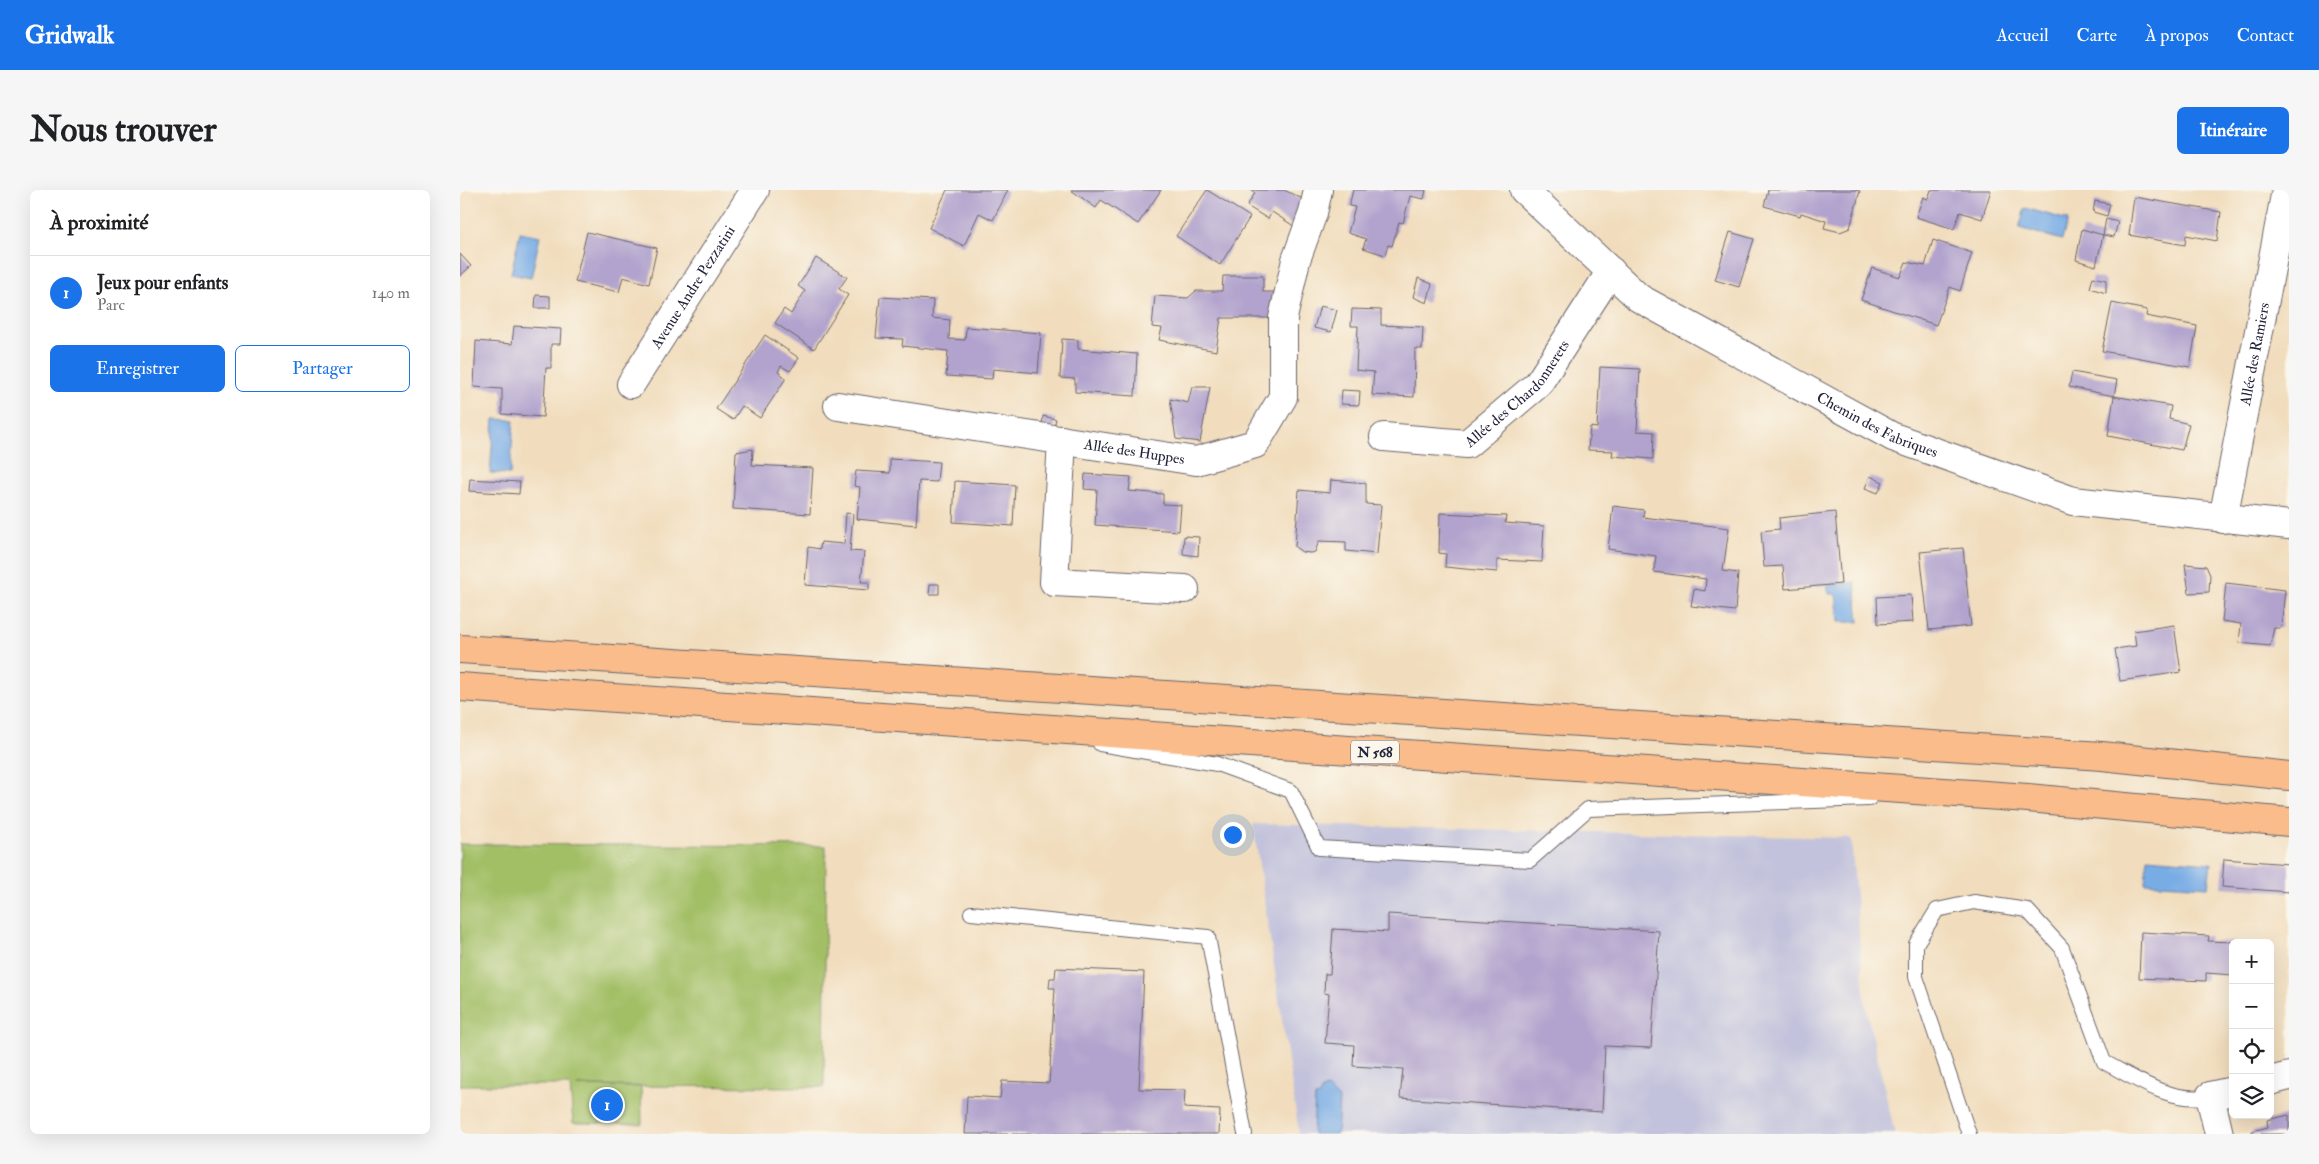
<!DOCTYPE html>
<html lang="fr">
<meta charset="utf-8">
<style>
body{margin:0;font-family:"IM FELL Double Pica",serif;background:#f6f6f6;color:#202124}
.controls{position:absolute;right:15px;bottom:15px;display:grid;overflow:hidden;border-radius:8px;box-shadow:0 5px 20px #0002}
.controls button{width:45px;height:45px;display:grid;place-items:center;padding:0;border:0;border-bottom:1px solid #e0e0e0;background:#fff;color:#202124;font:25px sans-serif}
.you{position:absolute;left:772px;top:644px;width:18px;height:18px;margin:-12px;border:4px solid #fff;border-radius:50%;background:#1a73e8;box-shadow:0 0 0 8px #1a73e833}
.badge{display:grid;place-items:center;width:32px;height:32px;border-radius:50%;background:#1a73e8;color:#fff;font-size:16px;font-weight:700}
.pin{position:absolute;translate:-50% -50%;border:2px solid #fff;box-shadow:0 1px 5px #0006}
.list{margin:0;padding:0;list-style:none}
h2{display:flex;justify-content:space-between;align-items:center;height:65px;margin:0;padding:0 20px;font-size:21px}
h2 small{font-size:16px;font-weight:400;color:#757577}
.list li{display:grid;grid-template-columns:32px 1fr auto;gap:15px;align-items:center;box-sizing:border-box;height:75px;padding:0 20px;border-top:1px solid #e0e0e0}
.list b{display:block;font-size:19px;white-space:nowrap}
.list p{margin:0;font-size:16px;white-space:nowrap;color:#757577}
.list em{font-size:16px;font-style:normal;color:#757577}
.actions{display:flex;gap:10px;padding:15px 20px}
.actions a{flex:1;padding:11px 0;border:1px solid #1a73e8;border-radius:8px;text-align:center;font-size:18px;color:#1a73e8}
.actions .main{background:#1a73e8;color:#fff}
.icon{flex:none;width:28px;height:28px;fill:none;stroke:currentColor;stroke-width:2;stroke-linecap:round;stroke-linejoin:round}
.map{position:relative;flex:none;width:1829px;height:944px;overflow:hidden;border-radius:8px}
header{display:flex;align-items:center;gap:30px;box-sizing:border-box;height:70px;padding:0 25px;background:#1a73e8;color:#fff}
header strong{font-size:24px}
nav{display:flex;gap:28px;margin-inline-start:auto;font-size:18px}
.intro{display:flex;align-items:center;justify-content:space-between;box-sizing:border-box;height:120px;padding:0 30px}
h1{margin:0;font-size:35px}
.button{padding:12px 22px;border-radius:8px;background:#1a73e8;color:#fff;font-size:18px;font-weight:700}
main{display:flex;gap:30px;padding:0 30px}
aside{flex:1;background:#fff;border-radius:8px;box-shadow:0 5px 20px #0002}
.map>svg:first-child{display:block}
.industrial{fill:#c2c2dc}
.green{fill:#a3bf66;stroke:#627050}
.water{fill:#78ace5;stroke:#4d6790}
.building{fill:#b1a3cd}
.lines{fill:none;stroke-linecap:round;stroke-linejoin:round}
.service-casing{stroke:#6a6368;stroke-width:16}
.minor-casing{stroke:#6a6368;stroke-width:30}
.tertiary-casing{stroke:#6a6368;stroke-width:30}
.trunk-casing{stroke:#6a6368;stroke-width:30}
.service{stroke:#fff;stroke-width:14}
.minor{stroke:#fff;stroke-width:28}
.tertiary{stroke:#fff;stroke-width:28}
.trunk{stroke:#f9bc8a;stroke-width:28}
.labels{text-anchor:middle;dominant-baseline:central;stroke-width:4.5;stroke-linejoin:round;paint-order:stroke}
.shield{fill:#fbf7ec;stroke:#636270;stroke-width:1}
.shield-label{font-size:14px;font-weight:bold;fill:#22223b}
.street-label{font-size:15px;fill:#22223b;stroke:#fbf7ec}
</style>
<header>
<strong>Gridwalk</strong>
<nav><a>Accueil</a><a>Carte</a><a>À propos</a><a>Contact</a></nav>
</header>
<div class="intro"><h1>Nous trouver</h1><a class="button">Itinéraire</a></div>
<main>
<aside>
<h2>À proximité<small></small></h2>
<ul class="list">
<li><span class="badge">1</span><div><b>Jeux pour enfants</b><p>Parc</p></div><em>140 m</em></li>
</ul>
<div class="actions"><a class="main">Enregistrer</a><a>Partager</a></div>
</aside>
<div class="map">
<svg width="1829" height="944" viewBox="0 0 1829 944">
<rect width="100%" height="100%" fill="#fbf7ec"/>
<filter id="ink" filterUnits="userSpaceOnUse"><feTurbulence type="fractalNoise" baseFrequency=".02" numOctaves="2"/><feDisplacementMap in="SourceGraphic" scale="10" xChannelSelector="R" yChannelSelector="G"/><feConvolveMatrix kernelMatrix="1 2 1 2 8 2 1 2 1" color-interpolation-filters="sRGB"/></filter>
<filter id="wash" filterUnits="userSpaceOnUse"><feTurbulence type="fractalNoise" baseFrequency=".0096" numOctaves="4" result="noise"/><feDisplacementMap in="SourceGraphic" scale="20" xChannelSelector="R" yChannelSelector="G"/><feGaussianBlur stdDeviation="1.12" result="paint"/><feColorMatrix in="noise" values="0 0 0 0 0 0 0 0 0 0 0 0 0 0 0 0 0 1.4 0 .05"/><feComposite in="paint" operator="in"/></filter>
<g filter="url(#wash)">
<rect width="100%" height="100%" fill="#f1ddbd"/>
<path class="industrial" d="M 793,634 L 1391,648 L 1405,814 L 1435,944 L 839,944 Z"/>
<path class="green" d="M 0,654 L 366,656 L 364,897 L 117,896 L 181,897 L 182,934 L 113,933 L 110,895 L 0,895 Z"/>
<g class="water">
<path d="M 1565,18 L 1608,30 L 1602,50 L 1559,38 Z"/>
<path d="M 60,42 L 80,46 L 71,88 L 51,84 Z"/>
<path d="M 34,229 L 54,230 L 50,284 L 30,283 Z"/>
<path d="M 1395,392 L 1399,432 L 1379,432 L 1376,404 L 1369,404 L 1367,396 Z"/>
<path d="M 1687,668 L 1751,673 L 1748,697 L 1685,693 Z"/>
<path d="M 867,898 L 879,909 L 877,944 L 853,944 L 855,907 L 858,907 L 862,900 Z"/>
</g>
<g id="blocks">
<g class="building">
<path d="M 487,0 L 548,0 L 533,30 L 519,23 L 504,56 L 469,38 Z"/>
<path d="M 611,0 L 701,0 L 678,34 L 641,10 L 636,18 Z"/>
<path d="M 747,0 L 790,27 L 760,75 L 716,46 Z"/>
<path d="M 791,0 L 824,0 L 845,10 L 837,38 L 812,22 L 808,29 L 787,16 L 795,3 Z"/>
<path d="M 893,0 L 966,0 L 964,9 L 950,6 L 943,33 L 939,32 L 932,56 L 928,55 L 925,65 L 903,58 L 906,49 L 888,43 L 895,17 L 889,16 Z"/>
<path d="M 1308,0 L 1395,0 L 1400,1 L 1390,38 L 1380,42 L 1364,38 L 1366,31 L 1341,23 L 1340,26 L 1304,16 Z"/>
<path d="M 1471,0 L 1531,0 L 1522,29 L 1500,22 L 1494,39 L 1456,27 L 1463,7 L 1468,9 Z"/>
<path d="M 1674,7 L 1761,22 L 1757,51 L 1726,45 L 1725,55 L 1669,45 Z"/>
<path d="M 1635,11 L 1650,14 L 1647,26 L 1633,22 Z"/>
<path d="M 1646,29 L 1658,32 L 1654,47 L 1643,45 Z"/>
<path d="M 1622,39 L 1643,45 L 1636,76 L 1616,70 Z"/>
<path d="M 127,42 L 197,58 L 189,94 L 163,87 L 159,102 L 115,92 Z"/>
<path d="M 1270,42 L 1294,49 L 1279,97 L 1255,90 Z"/>
<path d="M 1473,50 L 1512,63 L 1500,101 L 1490,97 L 1476,135 L 1401,110 L 1412,78 L 1440,87 L 1446,72 L 1465,76 Z"/>
<path d="M 0,64 L 11,76 L 0,86 Z"/>
<path d="M 356,68 L 387,87 L 379,99 L 388,105 L 354,159 L 315,133 L 324,119 L 331,124 L 345,101 L 338,96 Z"/>
<path d="M 763,86 L 803,86 L 803,102 L 815,102 L 815,128 L 761,128 L 756,161 L 699,150 L 702,138 L 692,137 L 695,106 L 728,108 L 736,101 L 762,101 Z"/>
<path d="M 1633,87 L 1646,90 L 1646,103 L 1630,98 Z"/>
<path d="M 958,88 L 972,94 L 967,113 L 953,107 Z"/>
<path d="M 76,105 L 90,106 L 90,118 L 75,118 Z"/>
<path d="M 420,107 L 473,110 L 472,128 L 490,130 L 489,149 L 505,150 L 506,137 L 581,143 L 578,183 L 533,179 L 532,189 L 486,186 L 488,161 L 442,156 L 443,149 L 416,148 Z"/>
<path d="M 1652,113 L 1687,120 L 1686,126 L 1737,136 L 1730,177 L 1642,161 Z"/>
<path d="M 860,116 L 877,120 L 871,142 L 854,138 Z"/>
<path d="M 892,119 L 921,120 L 921,135 L 963,137 L 962,159 L 955,159 L 954,207 L 912,205 L 914,182 L 896,180 L 898,136 L 891,136 Z"/>
<path d="M 54,136 L 101,139 L 100,154 L 91,154 L 91,178 L 86,178 L 83,227 L 42,224 L 42,199 L 14,197 L 16,151 L 52,154 Z"/>
<path d="M 305,145 L 339,168 L 330,181 L 321,176 L 318,182 L 326,188 L 300,228 L 282,216 L 273,230 L 256,219 Z"/>
<path d="M 602,149 L 618,150 L 618,159 L 677,164 L 675,206 L 615,202 L 615,189 L 600,188 Z"/>
<path d="M 1140,177 L 1180,179 L 1177,241 L 1194,242 L 1193,269 L 1152,266 L 1153,261 L 1128,260 L 1130,237 L 1137,238 Z"/>
<path d="M 1612,182 L 1657,190 L 1654,206 L 1609,197 Z"/>
<path d="M 732,197 L 750,197 L 740,252 L 716,249 L 710,209 L 728,213 Z"/>
<path d="M 882,200 L 900,201 L 899,215 L 881,214 Z"/>
<path d="M 1654,206 L 1711,216 L 1709,229 L 1729,234 L 1722,260 L 1648,246 Z"/>
<path d="M 583,226 L 596,229 L 594,238 L 582,236 Z"/>
<path d="M 293,259 L 292,275 L 353,278 L 350,324 L 273,319 L 276,262 Z"/>
<path d="M 430,269 L 479,272 L 477,292 L 459,291 L 456,335 L 397,329 L 400,297 L 394,296 L 396,281 L 430,283 Z"/>
<path d="M 625,284 L 671,287 L 669,301 L 703,304 L 703,314 L 721,315 L 719,341 L 635,335 L 637,300 L 624,299 Z"/>
<path d="M 1410,286 L 1423,292 L 1418,303 L 1405,298 Z"/>
<path d="M 10,289 L 60,292 L 59,304 L 9,301 Z"/>
<path d="M 871,290 L 906,293 L 906,314 L 921,315 L 917,364 L 886,361 L 886,352 L 859,351 L 855,362 L 850,363 L 842,362 L 835,357 L 839,300 L 870,303 Z"/>
<path d="M 495,291 L 555,295 L 553,336 L 493,332 Z"/>
<path d="M 1153,316 L 1184,320 L 1183,327 L 1269,338 L 1263,381 L 1278,383 L 1275,421 L 1231,416 L 1234,399 L 1245,401 L 1246,389 L 1194,382 L 1196,366 L 1148,359 Z"/>
<path d="M 1375,322 L 1381,394 L 1325,399 L 1323,376 L 1304,377 L 1301,341 L 1320,339 L 1319,328 Z"/>
<path d="M 386,323 L 393,324 L 390,361 L 404,362 L 401,392 L 409,392 L 409,400 L 345,395 L 348,357 L 360,359 L 361,352 L 384,354 Z"/>
<path d="M 980,323 L 1046,326 L 1045,333 L 1084,336 L 1082,372 L 1037,370 L 1037,382 L 985,377 L 986,364 L 979,363 Z"/>
<path d="M 724,346 L 739,347 L 738,366 L 723,364 Z"/>
<path d="M 1503,358 L 1511,436 L 1469,440 L 1460,362 Z"/>
<path d="M 1725,374 L 1746,376 L 1750,385 L 1749,402 L 1729,403 Z"/>
<path d="M 1766,393 L 1825,400 L 1821,438 L 1814,438 L 1810,456 L 1779,453 L 1781,434 L 1762,431 Z"/>
<path d="M 470,394 L 479,394 L 479,404 L 469,404 Z"/>
<path d="M 1451,405 L 1453,432 L 1418,434 L 1417,407 Z"/>
<path d="M 1714,435 L 1721,482 L 1660,491 L 1655,459 L 1676,456 L 1674,441 Z"/>
<path d="M 1764,669 L 1829,674 L 1829,702 L 1762,697 Z"/>
<path d="M 928,724 L 1199,741 L 1191,858 L 1145,856 L 1142,922 L 940,908 L 943,879 L 893,876 L 894,855 L 865,853 L 869,804 L 864,803 L 865,784 L 870,784 L 873,739 L 928,742 Z"/>
<path d="M 1681,742 L 1749,746 L 1748,751 L 1773,752 L 1773,785 L 1746,783 L 1746,791 L 1679,788 Z"/>
<path d="M 596,778 L 684,782 L 679,899 L 725,900 L 724,918 L 760,920 L 759,944 L 505,944 L 507,906 L 540,908 L 542,891 L 589,893 L 595,798 L 589,798 L 590,788 L 595,788 Z"/>
<path d="M 1829,925 L 1829,944 L 1792,944 L 1792,941 L 1808,937 L 1807,930 Z"/>
</g>
</g>
</g>
<g filter="url(#ink)">
<use href="#blocks" fill-opacity="0" stroke="#6a6368" stroke-width="1"/>
<g class="lines">
<g class="service-casing">
<g id="service">
<path d="M 640,554 L 757,574 L 831,601 L 859,658 L 1070,670 L 1128,619 L 1409,609"/>
<path d="M 511,723 L 748,747 L 785,944"/>
<path d="M 1509,944 L 1456,787 L 1456,754 L 1477,720 L 1514,712 L 1567,720 L 1602,758 L 1644,872 C 1677,889 1711,914 1750,906"/>
</g>
</g>
<g class="minor-casing">
<g id="minor">
<path id="s1" d="M 171,194 L 295,0"/>
<path id="s2" d="M 378,216 L 736,271 L 795,254 L 823,207 L 823,128 L 836,70 L 853,23 L 858,0"/>
<path id="s3" d="M 924,247 L 1007,254 L 1078,194 L 1151,81"/>
<path d="M 602,250 L 594,392 L 725,399"/>
<path id="s4" d="M 1763,329 L 1826,0"/>
<path d="M 1810,891 L 1829,886"/>
<path d="M 1759,944 L 1750,906 L 1773,901"/>
</g>
</g>
<g class="tertiary-casing">
<g id="tertiary">
<path id="s5" d="M 1064,0 L 1179,108 L 1433,247 L 1613,311 L 1829,335"/>
</g>
</g>
<g class="trunk-casing">
<g id="trunk">
<path d="M 0,459 L 1642,566 L 1829,586"/>
<path d="M 0,497 L 1568,608 L 1829,632"/>
</g>
</g>
<use href="#service" class="service"/>
<use href="#minor" class="minor"/>
<use href="#tertiary" class="tertiary"/>
<use href="#trunk" class="trunk"/>
</g>
</g>
<g class="labels">
<rect class="shield" x="891" y="550.5" width="48" height="23" rx="4"/>
<g class="shield-label">
<text x="915" y="562">N 568</text>
</g>
<g class="street-label">
<text stroke="none"><textPath href="#s1" startOffset="115">Avenue Andre Pezzatini</textPath></text>
<text stroke="none"><textPath href="#s4" startOffset="168">Allée des Ramiers</textPath></text>
<text stroke="none"><textPath href="#s3" startOffset="155">Allée des Chardonnerets</textPath></text>
<text stroke="none"><textPath href="#s5" startOffset="428">Chemin des Fabriques</textPath></text>
<text stroke="none"><textPath href="#s2" startOffset="300">Allée des Huppes</textPath></text>
</g>
</g>
</svg>
<div class="controls">
<button>+</button>
<button>−</button>
<button><svg class="icon" aria-label="locate" viewBox="0 0 24 24"><circle cx="12" cy="12" r="6"/><path d="M12 2v4M12 18v4M2 12h4M18 12h4"/></svg></button>
<button><svg class="icon" aria-label="layers" viewBox="0 0 24 24"><path d="M12 4l9 5-9 5-9-5zM3 14l9 5 9-5"/></svg></button>
</div>
<div class="you"></div>
<div class="pin badge" style="left:147px;top:915px">1</div>
</div>
</main>
